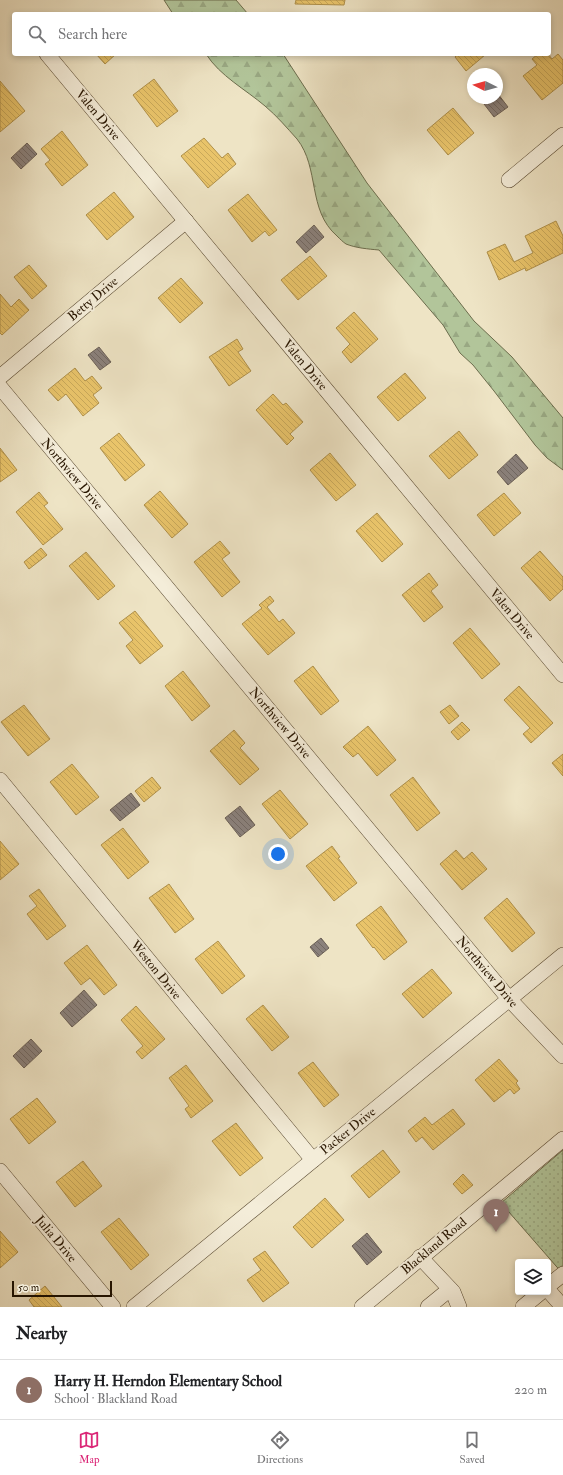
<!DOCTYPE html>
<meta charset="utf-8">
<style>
body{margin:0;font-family:"IM FELL Double Pica",serif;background:#f6f6f6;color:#202124}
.controls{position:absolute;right:12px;bottom:12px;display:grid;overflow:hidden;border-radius:4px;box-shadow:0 2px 6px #0003}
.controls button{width:36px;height:36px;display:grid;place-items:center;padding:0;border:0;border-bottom:1px solid #e0e0e0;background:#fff;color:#202124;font:20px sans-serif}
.compass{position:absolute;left:467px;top:68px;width:36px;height:36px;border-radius:50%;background:#fff;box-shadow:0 2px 6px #0003;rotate:275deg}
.scale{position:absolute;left:12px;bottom:10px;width:100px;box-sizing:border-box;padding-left:4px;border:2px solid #271500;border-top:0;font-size:11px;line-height:14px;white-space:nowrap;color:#271500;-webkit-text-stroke:3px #f4edd9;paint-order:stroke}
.you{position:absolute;left:278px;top:854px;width:14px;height:14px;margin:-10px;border:3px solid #fff;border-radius:50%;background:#1a73e8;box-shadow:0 0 0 6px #1a73e833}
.badge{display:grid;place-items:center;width:26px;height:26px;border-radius:50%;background:#db2777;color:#fff;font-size:13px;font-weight:700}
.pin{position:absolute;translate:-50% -33px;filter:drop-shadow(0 1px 2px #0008)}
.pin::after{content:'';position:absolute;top:21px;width:14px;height:12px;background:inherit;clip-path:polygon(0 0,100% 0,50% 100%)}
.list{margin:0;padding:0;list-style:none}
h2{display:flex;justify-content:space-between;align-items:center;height:52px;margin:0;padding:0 16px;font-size:17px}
h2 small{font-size:13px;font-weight:400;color:#757577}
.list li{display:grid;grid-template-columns:26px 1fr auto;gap:12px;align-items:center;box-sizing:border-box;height:60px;padding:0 16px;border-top:1px solid #e0e0e0}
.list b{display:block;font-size:15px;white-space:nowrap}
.list p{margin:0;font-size:13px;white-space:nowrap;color:#757577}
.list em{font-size:13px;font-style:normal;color:#757577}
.icon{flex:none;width:22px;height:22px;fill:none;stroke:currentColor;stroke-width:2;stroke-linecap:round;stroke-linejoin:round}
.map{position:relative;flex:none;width:563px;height:1307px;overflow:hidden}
.search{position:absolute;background:#fff;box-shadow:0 2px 6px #0003;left:12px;right:12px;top:12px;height:44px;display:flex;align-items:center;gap:10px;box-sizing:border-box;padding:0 14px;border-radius:4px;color:#757577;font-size:15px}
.sheet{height:112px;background:#fff}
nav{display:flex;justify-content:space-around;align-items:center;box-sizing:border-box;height:56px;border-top:1px solid #e0e0e0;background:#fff;font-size:11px;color:#757577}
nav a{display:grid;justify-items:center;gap:2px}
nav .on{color:#db2777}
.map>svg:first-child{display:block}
.forest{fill:url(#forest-firs);stroke:#6c6d4d}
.park{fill:url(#park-dots);stroke:#6c6d4d}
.homes{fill:url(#homes-back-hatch);stroke:#af904a}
.industry{fill:url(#industry-back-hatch);stroke:#6c6157}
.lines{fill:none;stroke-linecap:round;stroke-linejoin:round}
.minor-casing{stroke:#594931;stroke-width:16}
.minor{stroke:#f4edd9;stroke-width:15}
.labels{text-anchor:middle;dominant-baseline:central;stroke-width:4;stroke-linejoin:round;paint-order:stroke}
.street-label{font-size:13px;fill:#271500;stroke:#f4edd9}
</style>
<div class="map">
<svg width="563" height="1307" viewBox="0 0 563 1307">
<defs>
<pattern id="forest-firs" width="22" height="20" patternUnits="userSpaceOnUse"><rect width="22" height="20" fill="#b2c59a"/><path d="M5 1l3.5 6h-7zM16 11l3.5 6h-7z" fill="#99a883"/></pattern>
<pattern id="park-dots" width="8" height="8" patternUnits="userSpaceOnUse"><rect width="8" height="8" fill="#b2c59a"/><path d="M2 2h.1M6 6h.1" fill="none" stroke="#99a883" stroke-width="1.8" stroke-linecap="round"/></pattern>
<pattern id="homes-back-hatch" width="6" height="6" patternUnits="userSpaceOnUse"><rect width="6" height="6" fill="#e9c46a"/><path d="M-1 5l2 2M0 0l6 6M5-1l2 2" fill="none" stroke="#c8a85a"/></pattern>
<pattern id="industry-back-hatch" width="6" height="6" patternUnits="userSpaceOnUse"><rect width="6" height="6" fill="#8a817c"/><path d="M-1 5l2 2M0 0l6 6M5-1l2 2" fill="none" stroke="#716863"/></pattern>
</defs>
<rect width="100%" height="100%" fill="#eee4c5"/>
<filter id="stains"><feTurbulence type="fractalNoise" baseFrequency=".005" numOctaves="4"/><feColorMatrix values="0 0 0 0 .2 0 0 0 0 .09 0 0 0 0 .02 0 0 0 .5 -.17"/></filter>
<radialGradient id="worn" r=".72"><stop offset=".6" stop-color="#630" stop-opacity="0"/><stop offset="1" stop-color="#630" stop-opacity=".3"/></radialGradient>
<g class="forest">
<path d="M 164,0 L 236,0 L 248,14 L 173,14 Z"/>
<path d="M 206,54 L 283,54 L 367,183 L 474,321 L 512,357 L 563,418 L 563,470 L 547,458 L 535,445 L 494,391 L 473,365 L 460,353 L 443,325 L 379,250 C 368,249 356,248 346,244 C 343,242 340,239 337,236 C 307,210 320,168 297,139 C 287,128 277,116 265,106 C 245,89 220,76 206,54 Z"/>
</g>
<path class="park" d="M 563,1150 L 563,1274 L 501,1203 Z"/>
<g class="homes">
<path d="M 296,0 L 345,0 L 344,5 L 295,4 Z"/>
<path d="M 96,54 L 116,54 L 105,64 Z"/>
<path d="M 458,54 L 484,54 L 485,55 L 466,71 L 455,57 Z"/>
<path d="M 538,54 L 548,54 L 552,59 L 558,54 L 563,60 L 563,83 L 542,100 L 523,76 L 537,65 L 532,59 Z"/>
<path d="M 154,79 L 178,111 L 157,127 L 133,95 Z"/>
<path d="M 0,81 L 25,111 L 0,132 Z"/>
<path d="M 453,108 L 474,133 L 448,155 L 427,130 Z"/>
<path d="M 62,131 L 88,165 L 62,186 L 45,164 L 50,160 L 41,149 Z"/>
<path d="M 204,138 L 222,158 L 228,153 L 236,164 L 208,188 L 181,156 Z"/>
<path d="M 114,192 L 134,217 L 107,240 L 86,215 Z"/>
<path d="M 248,194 L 277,230 L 269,236 L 265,231 L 252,242 L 228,210 Z"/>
<path d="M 556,221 L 563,236 L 563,253 L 526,271 L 525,268 L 499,280 L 487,252 L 505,244 L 514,262 L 533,253 L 525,236 Z"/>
<path d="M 310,256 L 327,276 L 298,300 L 281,280 Z"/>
<path d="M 29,265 L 47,286 L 32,299 L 14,277 Z"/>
<path d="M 181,278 L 203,303 L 180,323 L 158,298 Z"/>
<path d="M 0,294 L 11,307 L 19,299 L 29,310 L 2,335 L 0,333 Z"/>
<path d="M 354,312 L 378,339 L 351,363 L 342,352 L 350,344 L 336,328 Z"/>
<path d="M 237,339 L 243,349 L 238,352 L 251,371 L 229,386 L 209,357 Z"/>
<path d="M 75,368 L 85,381 L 92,376 L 102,388 L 93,395 L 99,403 L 83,416 L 66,394 L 58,401 L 48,390 Z"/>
<path d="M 405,373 L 426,398 L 398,421 L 377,397 Z"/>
<path d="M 273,394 L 283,405 L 286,403 L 303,422 L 290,434 L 294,438 L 287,445 L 256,410 Z"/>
<path d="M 459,431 L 478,455 L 449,479 L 429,456 Z"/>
<path d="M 119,433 L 145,465 L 125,481 L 100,448 Z"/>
<path d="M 0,448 L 17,470 L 0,482 Z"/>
<path d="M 330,453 L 356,485 L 336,501 L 310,470 Z"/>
<path d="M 160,491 L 188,524 L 172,538 L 144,505 Z"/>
<path d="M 39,492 L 48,503 L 44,506 L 63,529 L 43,545 L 16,512 Z"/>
<path d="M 504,493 L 521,513 L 494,536 L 477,515 Z"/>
<path d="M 377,513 L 403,544 L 382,562 L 356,531 Z"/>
<path d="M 220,541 L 230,553 L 222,559 L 240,582 L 222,597 L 194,562 Z"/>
<path d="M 41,548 L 47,555 L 29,569 L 24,562 Z"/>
<path d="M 540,551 L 563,577 L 563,589 L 550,601 L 521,568 Z"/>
<path d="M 86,552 L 115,586 L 98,600 L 69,566 Z"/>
<path d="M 429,573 L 438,585 L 431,591 L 443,607 L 424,622 L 402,595 Z"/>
<path d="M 270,596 L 274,601 L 267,607 L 279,622 L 283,619 L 295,633 L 268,655 L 242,624 L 262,608 L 259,605 Z"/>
<path d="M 135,611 L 163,646 L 140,664 L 126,646 L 133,640 L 119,623 Z"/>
<path d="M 470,628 L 500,664 L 482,679 L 453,643 Z"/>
<path d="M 313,666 L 339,701 L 321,715 L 294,681 Z"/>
<path d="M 183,671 L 210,706 L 192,721 L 165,686 Z"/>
<path d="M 519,686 L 553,723 L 531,743 L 523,734 L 530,728 L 504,700 Z"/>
<path d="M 24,705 L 50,739 L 28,756 L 1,722 Z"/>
<path d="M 450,705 L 459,716 L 449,724 L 440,712 Z"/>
<path d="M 462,722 L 470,730 L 458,740 L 451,732 Z"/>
<path d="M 368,726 L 396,760 L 377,776 L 358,753 L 353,757 L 343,747 Z"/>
<path d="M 234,730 L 245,743 L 240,748 L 259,769 L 240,785 L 210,751 Z"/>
<path d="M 563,754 L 563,776 L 552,763 Z"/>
<path d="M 72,764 L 99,797 L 76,815 L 50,782 Z"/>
<path d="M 152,777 L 161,788 L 144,802 L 135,791 Z"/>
<path d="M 413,777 L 440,813 L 417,831 L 390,795 Z"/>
<path d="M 280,790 L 308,824 L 290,839 L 262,804 Z"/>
<path d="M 123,828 L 149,862 L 128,879 L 101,845 Z"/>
<path d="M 0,841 L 19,864 L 0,880 Z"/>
<path d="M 332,846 L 340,857 L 338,858 L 357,883 L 334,901 L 306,866 Z"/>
<path d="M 456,850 L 464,859 L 472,852 L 487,869 L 462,890 L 440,864 Z"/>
<path d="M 169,884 L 194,919 L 175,933 L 149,898 Z"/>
<path d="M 39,889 L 66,926 L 47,940 L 27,914 L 37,906 L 29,896 Z"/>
<path d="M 507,898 L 535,933 L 512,952 L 484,918 Z"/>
<path d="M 381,906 L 407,942 L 384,960 L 374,947 L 373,948 L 356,925 Z"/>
<path d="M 218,941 L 245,976 L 222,994 L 195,959 Z"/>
<path d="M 87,945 L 117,985 L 104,995 L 90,978 L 81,985 L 64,963 Z"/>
<path d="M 432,969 L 452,993 L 423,1018 L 402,994 Z"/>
<path d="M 263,1005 L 289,1037 L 272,1051 L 246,1019 Z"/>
<path d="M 136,1006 L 165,1039 L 142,1059 L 136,1052 L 143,1046 L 121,1020 Z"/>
<path d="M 499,1059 L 518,1081 L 516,1083 L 520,1089 L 514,1094 L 510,1089 L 494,1102 L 475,1080 Z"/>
<path d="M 313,1062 L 339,1095 L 324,1107 L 298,1073 Z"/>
<path d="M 186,1065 L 213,1101 L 191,1118 L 185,1109 L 189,1106 L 169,1078 Z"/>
<path d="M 37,1098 L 56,1122 L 29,1144 L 10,1119 Z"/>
<path d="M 453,1109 L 465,1124 L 433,1150 L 422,1137 L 416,1142 L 408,1131 L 425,1117 L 432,1125 Z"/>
<path d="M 236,1123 L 263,1158 L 240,1176 L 212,1141 Z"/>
<path d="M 383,1150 L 400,1172 L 369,1198 L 351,1176 Z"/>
<path d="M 83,1161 L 102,1186 L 75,1207 L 56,1182 Z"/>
<path d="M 463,1174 L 473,1185 L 462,1194 L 453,1184 Z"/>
<path d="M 325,1198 L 344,1220 L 312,1248 L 293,1227 Z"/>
<path d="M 119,1218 L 149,1255 L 131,1270 L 101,1232 Z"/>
<path d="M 0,1231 L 18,1252 L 0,1268 Z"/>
<path d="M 265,1251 L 289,1283 L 263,1302 L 247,1280 L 261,1270 L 253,1259 Z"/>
<path d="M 45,1286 L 62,1307 L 34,1307 L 29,1300 Z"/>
</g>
<g class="industry">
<path d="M 498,94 L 508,107 L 494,117 L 484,104 L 492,98 L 497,98 Z"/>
<path d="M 27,143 L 37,154 L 21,169 L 11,158 Z"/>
<path d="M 314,225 L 324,237 L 306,253 L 296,242 Z"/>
<path d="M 99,347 L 111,362 L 100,370 L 88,355 Z"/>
<path d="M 516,454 L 528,468 L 508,485 L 497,472 Z"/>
<path d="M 131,793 L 140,805 L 120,821 L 110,810 Z"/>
<path d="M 240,806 L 255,825 L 240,837 L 225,818 Z"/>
<path d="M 321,938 L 329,948 L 318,957 L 310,947 Z"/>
<path d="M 84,990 L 97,1005 L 72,1027 L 60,1013 Z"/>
<path d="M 31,1039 L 42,1051 L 24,1068 L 13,1056 Z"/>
<path d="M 367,1233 L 382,1252 L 367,1265 L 352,1246 Z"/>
</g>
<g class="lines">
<g class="minor-casing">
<g id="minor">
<path d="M 47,54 L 563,675"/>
<path d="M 509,180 L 563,135"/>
<path d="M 0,377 L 186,221"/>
<path d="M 0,387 L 510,1000 L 563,1056"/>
<path d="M 0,780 L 313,1160"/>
<path d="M 0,1171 L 113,1307"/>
<path d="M 420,1257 L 453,1292 L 459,1307"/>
<path d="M 548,1286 L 563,1274"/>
<path d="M 548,1290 L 563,1307"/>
<path d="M 134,1307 L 563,955"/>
<path d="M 362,1307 L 563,1139"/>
<path d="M 428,1307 L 450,1289"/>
<path d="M 523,1307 L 541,1292"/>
</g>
</g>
<use href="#minor" class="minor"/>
</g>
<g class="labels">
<g class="street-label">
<text transform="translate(98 115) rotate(50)">Valen Drive</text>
<text transform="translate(93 299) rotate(-40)">Betty Drive</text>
<text transform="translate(305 365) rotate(50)">Valen Drive</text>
<text transform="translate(72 474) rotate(50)">Northview Drive</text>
<text transform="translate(512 614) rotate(50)">Valen Drive</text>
<text transform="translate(280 723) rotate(50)">Northview Drive</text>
<text transform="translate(156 970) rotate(51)">Weston Drive</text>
<text transform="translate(487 972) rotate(50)">Northview Drive</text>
<text transform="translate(348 1131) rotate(-39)">Packer Drive</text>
<text transform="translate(56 1239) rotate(50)">Julia Drive</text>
<text transform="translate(434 1246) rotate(-40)">Blackland Road</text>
</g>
</g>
<rect width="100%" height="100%" filter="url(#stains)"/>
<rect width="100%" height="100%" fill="url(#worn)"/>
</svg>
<div class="controls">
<button><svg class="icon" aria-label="layers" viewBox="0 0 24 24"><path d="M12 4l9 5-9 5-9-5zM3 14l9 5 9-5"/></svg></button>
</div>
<svg class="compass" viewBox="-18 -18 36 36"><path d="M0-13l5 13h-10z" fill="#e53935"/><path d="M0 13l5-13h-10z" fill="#757577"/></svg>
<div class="scale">50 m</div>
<div class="you"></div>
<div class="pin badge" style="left:496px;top:1232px;background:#8d6e63">1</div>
<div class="search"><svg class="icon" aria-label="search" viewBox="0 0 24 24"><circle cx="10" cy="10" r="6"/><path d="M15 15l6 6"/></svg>Search here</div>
</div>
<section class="sheet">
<h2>Nearby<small></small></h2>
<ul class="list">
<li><span class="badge" style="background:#8d6e63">1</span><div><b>Harry H. Herndon Elementary School</b><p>School · Blackland Road</p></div><em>220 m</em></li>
</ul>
</section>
<nav>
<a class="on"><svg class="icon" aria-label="map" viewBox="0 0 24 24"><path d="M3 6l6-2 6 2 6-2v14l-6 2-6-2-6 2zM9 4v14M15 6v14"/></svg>Map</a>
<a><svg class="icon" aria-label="directions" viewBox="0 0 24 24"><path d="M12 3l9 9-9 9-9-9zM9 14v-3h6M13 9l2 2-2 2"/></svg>Directions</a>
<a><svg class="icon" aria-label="saved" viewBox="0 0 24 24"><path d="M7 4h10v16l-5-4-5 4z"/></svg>Saved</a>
</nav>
